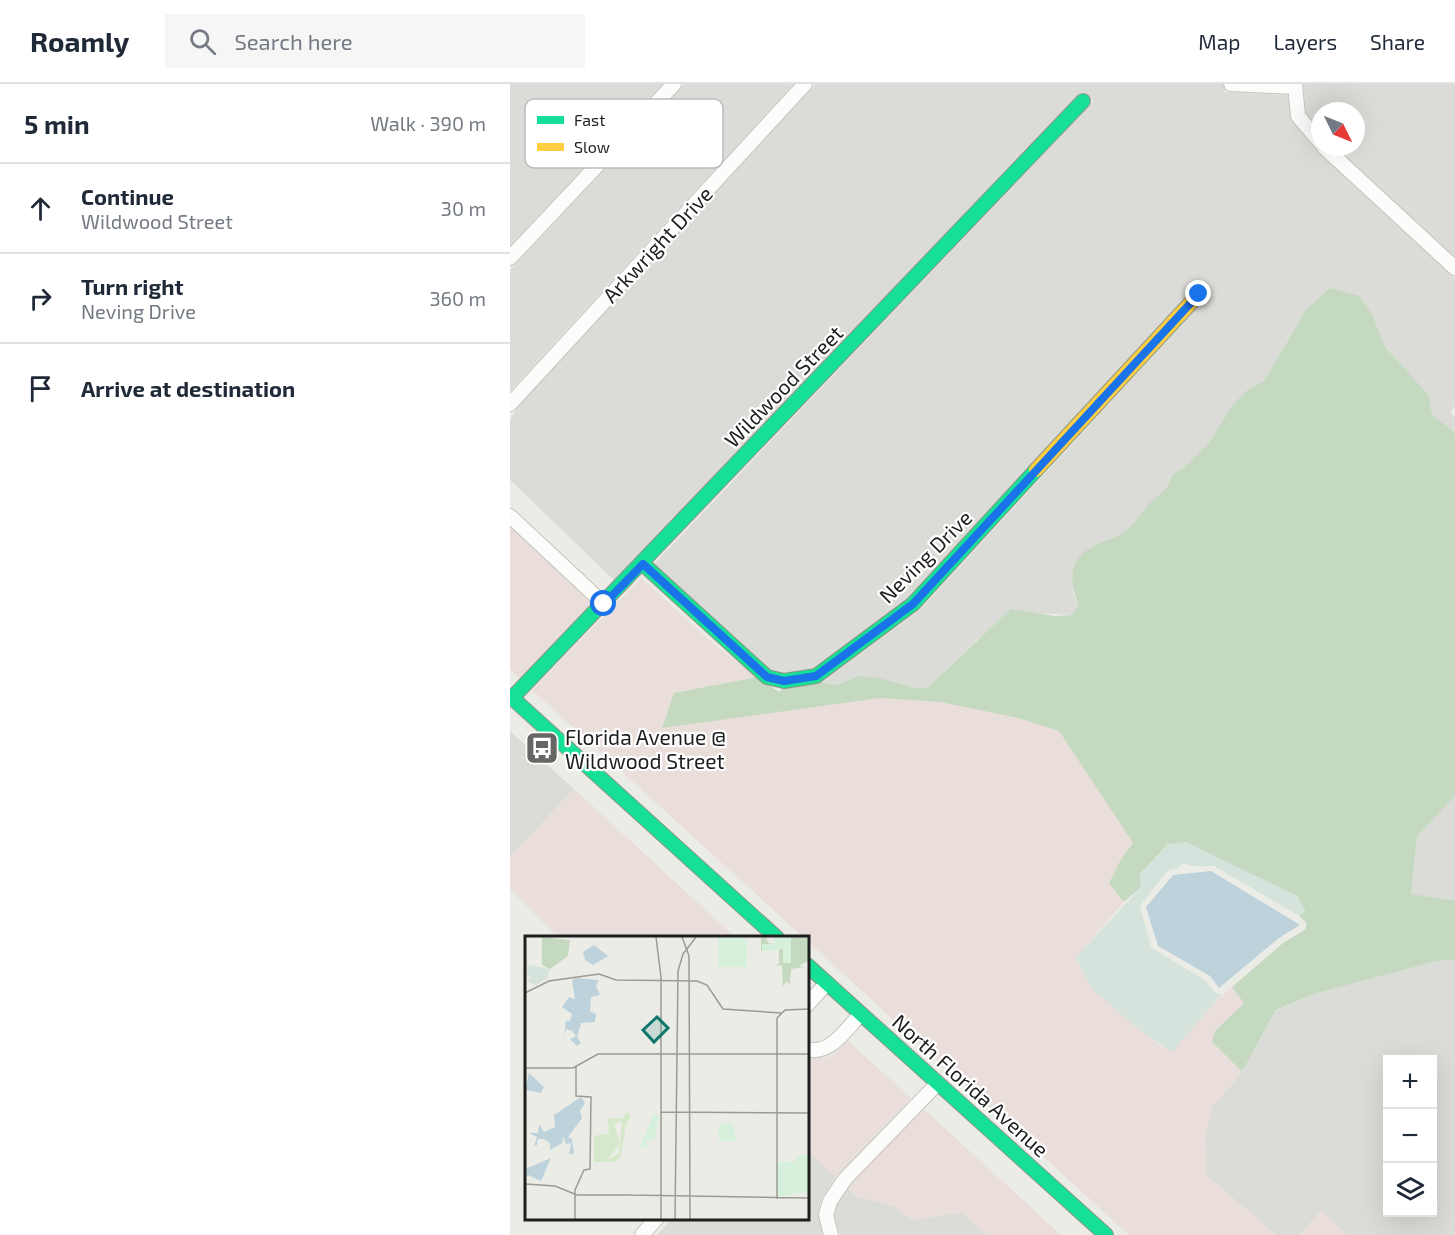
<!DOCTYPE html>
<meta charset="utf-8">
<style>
body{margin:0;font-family:"Exo 2",sans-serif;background:#f6f6f7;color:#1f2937}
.controls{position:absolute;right:18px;bottom:18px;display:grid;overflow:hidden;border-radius:0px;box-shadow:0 6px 24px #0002}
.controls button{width:54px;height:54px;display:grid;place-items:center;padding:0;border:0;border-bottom:2px solid #e0e1e3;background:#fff;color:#1f2937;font:30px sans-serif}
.compass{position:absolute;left:801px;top:18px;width:54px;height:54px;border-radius:50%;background:#fff;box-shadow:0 6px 24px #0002;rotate:133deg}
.stop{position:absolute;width:18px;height:18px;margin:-14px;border:4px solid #1a73e8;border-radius:50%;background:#fff}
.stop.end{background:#1a73e8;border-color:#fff;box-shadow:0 2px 6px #0008}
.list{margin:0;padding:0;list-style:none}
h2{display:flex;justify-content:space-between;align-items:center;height:78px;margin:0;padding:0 24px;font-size:26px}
h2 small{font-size:20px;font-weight:400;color:#747a83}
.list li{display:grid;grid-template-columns:39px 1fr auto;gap:18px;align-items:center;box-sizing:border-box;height:90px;padding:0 24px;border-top:2px solid #e0e1e3}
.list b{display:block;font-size:22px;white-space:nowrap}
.list p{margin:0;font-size:20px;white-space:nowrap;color:#747a83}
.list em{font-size:20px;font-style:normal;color:#747a83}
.icon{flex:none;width:33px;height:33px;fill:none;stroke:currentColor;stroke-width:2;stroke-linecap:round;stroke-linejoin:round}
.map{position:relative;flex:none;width:945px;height:1151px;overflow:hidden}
header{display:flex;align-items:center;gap:36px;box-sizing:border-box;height:84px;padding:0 30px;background:#fff;border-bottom:2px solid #e0e1e3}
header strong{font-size:28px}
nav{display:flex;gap:33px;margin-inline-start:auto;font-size:21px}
.search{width:420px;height:54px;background:#f6f6f7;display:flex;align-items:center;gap:15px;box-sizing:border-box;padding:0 21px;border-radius:0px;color:#747a83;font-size:22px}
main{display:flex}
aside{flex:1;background:#fff}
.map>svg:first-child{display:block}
.residential{fill:#dbdbd8;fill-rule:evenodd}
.commercial{fill:#e9deda}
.forest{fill:#c4d9bf}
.wetland{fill:#d6e3dc}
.water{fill:#bed2dc}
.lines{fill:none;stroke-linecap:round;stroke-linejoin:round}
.street-casing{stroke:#c3c3c1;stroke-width:16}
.fast-casing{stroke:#909581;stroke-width:16}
.slow-casing{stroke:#909581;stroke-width:16}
.street{stroke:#fcfcfb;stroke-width:14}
.fast{stroke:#16e098;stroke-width:14}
.slow{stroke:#ffcf43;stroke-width:14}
.route{stroke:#1a73e8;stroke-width:8}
.labels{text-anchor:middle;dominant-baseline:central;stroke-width:4.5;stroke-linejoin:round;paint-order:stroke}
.street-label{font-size:21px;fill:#1e1e1e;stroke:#fff}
.poi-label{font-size:21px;fill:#1e1e1e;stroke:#fff;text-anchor:start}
.inset-road{fill:none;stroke:#9a9a97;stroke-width:1.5}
.view{fill:#0f766e;fill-opacity:0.15;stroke:#0f766e;stroke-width:3}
.inset-edge{fill:none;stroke:#1e1e1e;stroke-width:3}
.key{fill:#fff;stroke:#bcbcbc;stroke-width:1.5}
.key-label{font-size:16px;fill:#1e1e1e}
</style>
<header>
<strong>Roamly</strong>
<div class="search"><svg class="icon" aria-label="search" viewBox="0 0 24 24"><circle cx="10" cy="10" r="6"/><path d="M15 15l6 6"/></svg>Search here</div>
<nav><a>Map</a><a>Layers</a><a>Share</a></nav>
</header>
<main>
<aside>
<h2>5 min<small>Walk · 390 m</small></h2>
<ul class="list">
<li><svg class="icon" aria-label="ahead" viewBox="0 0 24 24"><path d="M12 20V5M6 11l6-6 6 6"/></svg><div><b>Continue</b><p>Wildwood Street</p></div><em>30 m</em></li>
<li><svg class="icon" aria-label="right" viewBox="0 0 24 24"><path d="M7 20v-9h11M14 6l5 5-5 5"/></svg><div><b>Turn right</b><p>Neving Drive</p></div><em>360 m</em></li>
<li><svg class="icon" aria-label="arrive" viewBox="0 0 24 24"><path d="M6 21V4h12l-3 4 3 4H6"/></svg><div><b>Arrive at destination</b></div></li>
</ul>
</aside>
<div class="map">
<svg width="945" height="1151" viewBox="0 0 945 1151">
<rect width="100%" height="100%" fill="#ecece7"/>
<g class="residential">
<path d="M 0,0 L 153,0 L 0,162 Z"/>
<path d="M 175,0 L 284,0 L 0,307 L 0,186 Z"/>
<path d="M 306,0 L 714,0 L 715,8 L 777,11 L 783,36 L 811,71 L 945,194 L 945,322 L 940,328 L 945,333 L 945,349 L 922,330 L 918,310 L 875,263 L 863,232 L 796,226 L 754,297 L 736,307 L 723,320 L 699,359 L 675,383 L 662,391 L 659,404 L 640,419 L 618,446 L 600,458 L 581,463 L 563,508 L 569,520 L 561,531 L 525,529 L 467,556 L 418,603 L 406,604 L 369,594 L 343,594 L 325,601 L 312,598 L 409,527 L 700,210 L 688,199 L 398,514 L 302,584 L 273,589 L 260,586 L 144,480 L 584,17 L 572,7 L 105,497 L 0,396 L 0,336 L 10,319 Z"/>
<path d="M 793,0 L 945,0 L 945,174 L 824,63 L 846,63 L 846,27 L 810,27 L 810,47 L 796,29 Z"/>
<path d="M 0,647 L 64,705 L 0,773 Z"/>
<path d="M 945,712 L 945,817 L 901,811 L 907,752 Z"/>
<path d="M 945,876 L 945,1151 L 837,1151 L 811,1127 L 789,1151 L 766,1151 L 696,1091 L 695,1052 L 702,1023 L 732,988 L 766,927 L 807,909 L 927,877 ZM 878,976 L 922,976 L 922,1128 L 878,1128 Z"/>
<path d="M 297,1065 L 326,1093 L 312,1114 L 308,1128 L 313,1151 L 147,1151 L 162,1135 L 297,1134 Z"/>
<path d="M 338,1104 L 346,1112 L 384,1122 L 402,1136 L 451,1128 L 477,1151 L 330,1151 L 324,1132 L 327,1121 Z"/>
</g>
<g class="commercial">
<path d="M 0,443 L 83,520 L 10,595 L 0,585 Z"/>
<path d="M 131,494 L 203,559 L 247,593 L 164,609 L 153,643 L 370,614 L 430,618 L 508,634 L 549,647 L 623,759 L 611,775 L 599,799 L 615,817 L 566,873 L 582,904 L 653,964 L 722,903 L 735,919 L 705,947 L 702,958 L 732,988 L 702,1023 L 695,1052 L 696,1091 L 766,1151 L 619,1151 L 297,857 L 297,854 L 294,854 L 22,606 Z"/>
<path d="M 64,705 L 226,854 L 49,854 L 0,805 L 0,773 Z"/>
<path d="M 337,956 L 401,1014 L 326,1093 L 297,1065 L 297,973 L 315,974 L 324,970 Z"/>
<path d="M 414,1025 L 551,1151 L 477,1151 L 451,1128 L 402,1136 L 384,1122 L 346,1112 L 338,1104 L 341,1100 Z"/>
<path d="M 811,1127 L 837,1151 L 789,1151 Z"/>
</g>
<path class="forest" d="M 820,204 L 849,212 L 863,232 L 875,263 L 918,310 L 922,330 L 945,349 L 945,712 L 907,752 L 901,810 L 945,817 L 945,876 L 927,877 L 807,909 L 766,926 L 732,988 L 702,958 L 705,947 L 734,919 L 722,903 L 773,859 L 796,845 L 796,838 L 789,832 L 795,827 L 787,812 L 658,760 L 630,790 L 631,803 L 615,817 L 612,816 L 599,799 L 611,775 L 623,759 L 549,647 L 508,634 L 430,618 L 370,614 L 152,644 L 164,609 L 247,593 L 269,608 L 273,604 L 312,598 L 325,601 L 350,592 L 369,594 L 406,604 L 418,603 L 501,525 L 545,532 L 561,531 L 569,520 C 559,499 558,476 582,463 C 593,456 604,456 616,447 C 625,440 631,427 640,419 C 651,408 659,406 662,391 L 675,383 L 699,359 L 723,320 L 736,307 L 754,297 L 796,226 Z"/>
<path class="wetland" d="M 676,758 L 787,812 L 795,827 L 789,832 L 704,782 L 682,782 L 673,779 L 668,784 L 658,786 L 630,822 L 641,863 L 696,897 L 705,909 L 712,910 L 662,968 L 633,949 L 581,904 L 566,873 L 631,803 L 630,791 L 658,760 Z"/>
<path class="water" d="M 701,787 L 790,841 L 769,854 L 709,904 L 700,892 L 648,862 L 636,823 L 663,791 Z"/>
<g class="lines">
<g class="street-casing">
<g id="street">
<path d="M 721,0 L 784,3"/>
<path d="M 785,0 L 788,32 L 810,58"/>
<path d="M 814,63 L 945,184"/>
<path d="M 0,174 L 164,0"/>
<path d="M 0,320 L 295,0"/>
<path d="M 0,432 L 94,520"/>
<path d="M 297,921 L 317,899"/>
<path d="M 297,965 C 320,972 336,945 351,930"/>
<path d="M 132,1151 L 147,1134"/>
<path d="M 321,1151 L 316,1131 L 320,1117 L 335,1095 L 428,999"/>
</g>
</g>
<g class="fast-casing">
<g id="fast">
<path d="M 133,480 L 257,593 L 274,597 L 306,592 L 403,520 L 526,386"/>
<path d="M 0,612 L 267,854"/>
<path d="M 2,614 L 573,17"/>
<path d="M 297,881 L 596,1151"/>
</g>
</g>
<g class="slow-casing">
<path id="slow" d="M 526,386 L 689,210"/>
</g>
<use href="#street" class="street"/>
<use href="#fast" class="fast"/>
<use href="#slow" class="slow"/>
</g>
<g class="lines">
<path class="route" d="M 94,520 L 133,480 L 257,593 L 274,597 L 306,592 L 403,520 L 689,210"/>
</g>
<defs>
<g id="bus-square" transform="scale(1.725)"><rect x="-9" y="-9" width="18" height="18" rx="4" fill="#666664" stroke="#fff"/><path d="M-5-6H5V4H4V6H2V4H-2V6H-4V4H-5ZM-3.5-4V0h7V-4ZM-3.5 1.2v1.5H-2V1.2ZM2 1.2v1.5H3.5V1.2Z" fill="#fff"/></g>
</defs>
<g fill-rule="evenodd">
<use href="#bus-square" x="32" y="664"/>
</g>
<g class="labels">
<g class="street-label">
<text transform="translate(147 160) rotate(-47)">Arkwright Drive</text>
<text transform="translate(273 302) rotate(-46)">Wildwood Street</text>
<text transform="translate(415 472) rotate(-45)">Neving Drive</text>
<text transform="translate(461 1001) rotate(42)">North Florida Avenue</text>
</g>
<g class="poi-label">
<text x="55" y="652">Florida Avenue @<tspan x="55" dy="24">Wildwood Street</tspan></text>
</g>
</g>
<g transform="translate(15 852)">
<rect width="284" height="284" fill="#ecece7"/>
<path d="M 102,176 L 106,180 L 101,188 L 96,220 L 91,226 L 69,226 L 69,200 L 84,197 L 83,183 L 98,182 ZM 97,185 L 94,217 L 82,224 L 95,208 L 89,188 Z" fill="#d5e8c9" fill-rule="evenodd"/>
<path d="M 17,1 L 45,4 L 43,20 L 25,33 L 17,29 ZM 241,1 L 243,7 L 249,8 L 249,2 L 283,1 L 283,25 L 274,30 L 279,31 L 281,34 L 278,31 L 266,33 L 265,49 L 261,45 L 258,51 L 257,29 L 250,30 L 254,27 L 254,13 L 236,15 L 236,2 Z" fill="#c4d9bf"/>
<path d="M 3,22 L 3,29 L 25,33 L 22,42 L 11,49 L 2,46 L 6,41 L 1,38 Z" fill="#d6e3dc"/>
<path d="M 193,2 L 222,2 L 222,31 L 193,31 ZM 249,2 L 266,2 L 266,27 L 258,27 L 258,13 L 237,15 L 237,8 L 249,8 ZM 129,177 L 134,180 L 129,204 L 122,204 L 122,212 L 115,211 ZM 206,183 L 212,205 L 194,205 L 194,188 L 205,187 ZM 274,219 L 283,219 L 283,256 L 253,261 L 253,226 L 269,226 Z" fill="#d7f0db"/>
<path d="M 69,9 L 83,20 L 68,29 L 60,24 L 58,16 ZM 50,42 L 74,44 L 71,50 L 75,59 L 66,61 L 65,75 L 71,78 L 70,86 L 56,87 L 52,101 L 56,107 L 52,110 L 45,103 L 51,100 L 47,95 L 41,93 L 39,100 L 41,85 L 45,85 L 47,78 L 37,71 L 44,61 L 50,63 L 47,45 ZM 4,137 L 19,151 L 16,157 L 0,154 ZM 56,161 L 60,167 L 55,175 L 57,182 L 43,201 L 47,203 L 49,218 L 44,218 L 46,207 L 41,208 L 38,201 L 37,207 L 25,214 L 25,207 L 19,203 L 13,203 L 12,209 L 9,210 L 12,201 L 4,197 L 13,197 L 14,188 L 19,196 L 30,191 L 29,179 ZM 26,222 L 16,245 L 3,239 L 0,243 L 0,233 Z" fill="#bed2dc"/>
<path class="inset-road" d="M 131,1 L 136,41 L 136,283M 157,1 L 164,20 L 165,283M 0,57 L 24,45 L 74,38 L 91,44 L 172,45 L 182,49 L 198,73 L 256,77M 162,118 L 284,118M 0,132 L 48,132 L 73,118 L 165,118M 136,176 L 284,177M 0,248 L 30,250 L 52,259 L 106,259M 104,259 L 284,262M 252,263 L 252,82 L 260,74 L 284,73M 50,283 L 50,254 L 59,234 L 65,233 L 66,161 L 51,160 L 51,131M 150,283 L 153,35 L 158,18 L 171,1"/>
<path class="view" d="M 132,81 L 143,92 L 129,106 L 118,94 Z"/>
<rect width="284" height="284" class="inset-edge"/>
</g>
<rect x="15" y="15" width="198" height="69" rx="9" class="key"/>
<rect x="27" y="32" width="27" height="8" fill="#16e098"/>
<rect x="27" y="59" width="27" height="8" fill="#ffcf43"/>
<g class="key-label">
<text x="64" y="42">Fast</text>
<text x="64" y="69">Slow</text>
</g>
</svg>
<div class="controls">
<button>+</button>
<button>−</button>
<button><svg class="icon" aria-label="layers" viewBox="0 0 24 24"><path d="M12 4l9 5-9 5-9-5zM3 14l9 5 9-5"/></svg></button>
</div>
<svg class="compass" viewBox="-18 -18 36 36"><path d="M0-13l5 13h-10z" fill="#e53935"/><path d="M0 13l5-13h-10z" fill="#747a83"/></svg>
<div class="stop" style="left:94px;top:520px"></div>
<div class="stop end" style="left:689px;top:210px"></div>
</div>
</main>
